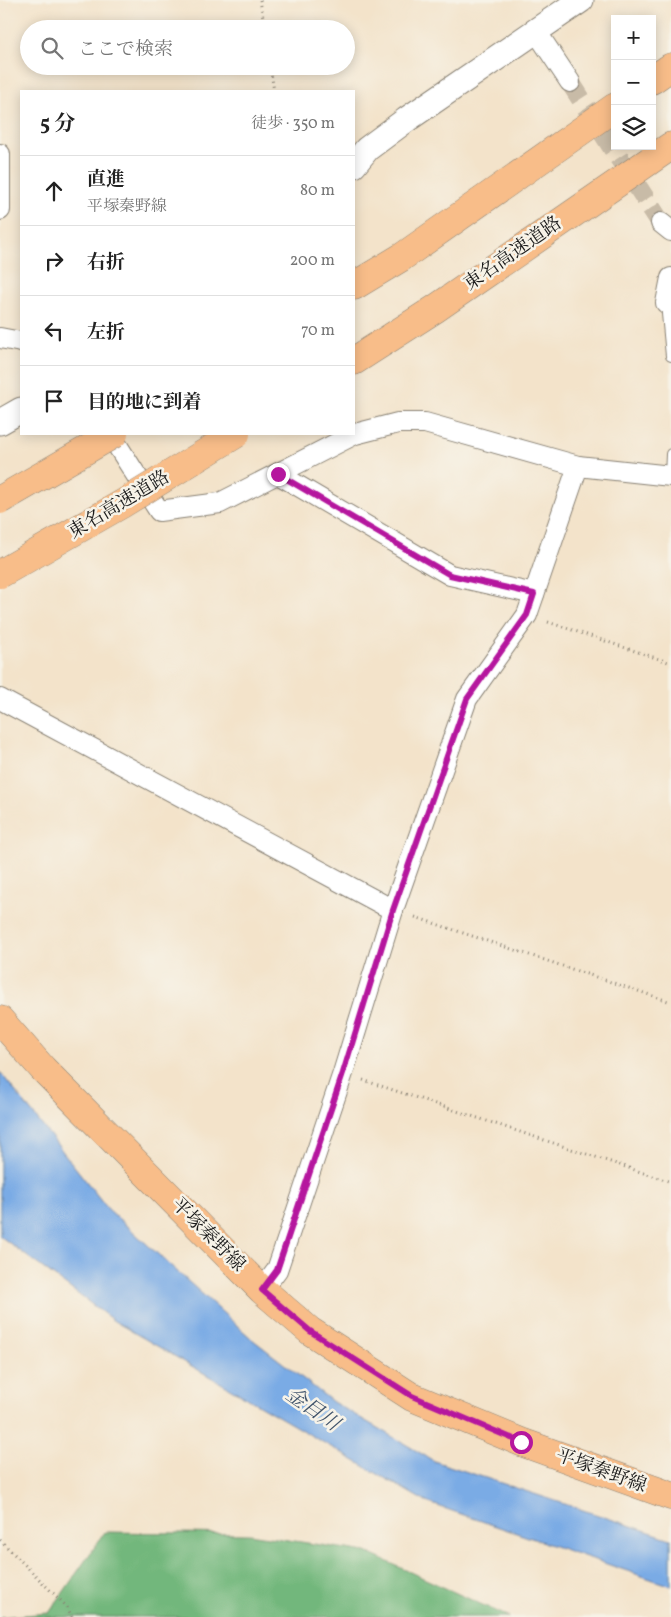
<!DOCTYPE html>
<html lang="ja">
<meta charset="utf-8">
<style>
body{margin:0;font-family:Vollkorn,"Noto Serif JP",serif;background:#f6f6f6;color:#222}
.controls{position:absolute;right:15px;top:15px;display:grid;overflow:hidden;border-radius:0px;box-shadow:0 2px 12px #0003}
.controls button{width:45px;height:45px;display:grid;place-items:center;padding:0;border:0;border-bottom:1px solid #e0e0e0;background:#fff;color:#222;font:25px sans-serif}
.stop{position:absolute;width:15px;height:15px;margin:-11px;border:4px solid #b5179e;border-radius:50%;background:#fff}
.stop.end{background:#b5179e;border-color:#fff;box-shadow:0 1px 5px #0008}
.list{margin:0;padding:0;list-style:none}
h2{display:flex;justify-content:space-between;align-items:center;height:65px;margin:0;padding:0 20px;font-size:21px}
h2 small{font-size:16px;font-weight:400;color:#767676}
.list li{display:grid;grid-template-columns:32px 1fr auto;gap:15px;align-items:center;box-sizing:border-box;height:70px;padding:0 20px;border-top:1px solid #e0e0e0}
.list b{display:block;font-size:19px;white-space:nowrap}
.list p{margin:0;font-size:16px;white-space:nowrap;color:#767676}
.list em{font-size:16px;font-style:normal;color:#767676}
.icon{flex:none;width:28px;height:28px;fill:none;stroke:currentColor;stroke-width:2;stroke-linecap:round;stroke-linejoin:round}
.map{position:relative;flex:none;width:671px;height:1617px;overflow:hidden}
.search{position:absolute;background:#fff;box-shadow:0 2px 12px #0003;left:20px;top:20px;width:335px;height:55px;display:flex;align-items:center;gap:12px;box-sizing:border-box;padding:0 18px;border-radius:28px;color:#767676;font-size:19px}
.panel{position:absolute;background:#fff;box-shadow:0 2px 12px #0003;left:20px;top:90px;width:335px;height:345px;border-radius:0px}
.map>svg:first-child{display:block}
.forest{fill:#72b77c;stroke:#476a4c}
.water{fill:#7aabe5;stroke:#4b6480}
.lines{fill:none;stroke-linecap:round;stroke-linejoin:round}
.minor-tunnel{stroke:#c8bba7;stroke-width:20;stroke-dasharray:20 10;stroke-linecap:butt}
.service-casing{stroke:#888073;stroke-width:12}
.minor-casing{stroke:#888073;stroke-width:22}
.tertiary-casing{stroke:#888073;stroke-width:27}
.primary-casing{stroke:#888073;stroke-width:29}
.motorway-casing{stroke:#888073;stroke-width:29}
.path{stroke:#888073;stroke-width:3;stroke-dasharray:1 4;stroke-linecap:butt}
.service{stroke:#fff;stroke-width:10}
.minor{stroke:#fff;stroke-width:20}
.tertiary{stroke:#fff;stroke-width:25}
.primary{stroke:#f8bd89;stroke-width:28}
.motorway{stroke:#f8bd89;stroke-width:28}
.motorway-bridge-casing{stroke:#888073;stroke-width:29;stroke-linecap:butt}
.motorway-bridge{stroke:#f8bd89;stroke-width:28}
.route{stroke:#b5179e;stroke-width:6}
.labels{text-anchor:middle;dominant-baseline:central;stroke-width:5;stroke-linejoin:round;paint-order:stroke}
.street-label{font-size:19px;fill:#1c1c1c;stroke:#f7f3e8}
.water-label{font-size:20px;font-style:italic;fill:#42556c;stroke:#f7f3e8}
</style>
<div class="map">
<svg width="671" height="1617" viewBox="0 0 671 1617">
<rect width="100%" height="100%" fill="#f7f3e8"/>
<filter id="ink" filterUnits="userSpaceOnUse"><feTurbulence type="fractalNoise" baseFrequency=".02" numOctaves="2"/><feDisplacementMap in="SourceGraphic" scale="10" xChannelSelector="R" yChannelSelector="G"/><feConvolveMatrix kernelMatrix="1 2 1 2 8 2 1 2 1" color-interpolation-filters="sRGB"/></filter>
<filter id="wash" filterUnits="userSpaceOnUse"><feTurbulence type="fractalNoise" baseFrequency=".0096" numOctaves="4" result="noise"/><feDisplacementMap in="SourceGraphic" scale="20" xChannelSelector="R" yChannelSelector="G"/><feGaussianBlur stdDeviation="1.12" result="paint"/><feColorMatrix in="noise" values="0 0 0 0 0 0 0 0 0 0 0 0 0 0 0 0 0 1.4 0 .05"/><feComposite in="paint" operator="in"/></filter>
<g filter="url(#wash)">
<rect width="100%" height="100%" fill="#f3e3ca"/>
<path class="forest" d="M 105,1532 L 249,1534 L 366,1552 L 509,1617 L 0,1617 L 49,1613 Z"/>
<path class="water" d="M 0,1072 L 108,1209 L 252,1339 L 333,1402 L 434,1461 L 671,1539 L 671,1586 L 426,1502 L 114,1321 L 0,1236 Z"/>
</g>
<g filter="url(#ink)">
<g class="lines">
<path class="minor-tunnel" d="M 570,82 L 661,223"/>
<g class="service-casing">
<g id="service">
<path d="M 666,303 L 671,356"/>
<path d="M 670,476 L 671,454"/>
</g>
</g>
<g class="minor-casing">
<g id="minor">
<path d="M 536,31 L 570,82"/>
<path d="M 0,154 L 0,210"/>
<path d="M 661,223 L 671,231"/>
<path d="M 666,303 L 671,278"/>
<path d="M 0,338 L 21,342"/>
<path d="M 110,434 L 159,511 L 220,503 L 355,434 L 398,423 L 425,423 L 578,466 L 671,476"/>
<path d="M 278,474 L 450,575 L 534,594"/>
<path d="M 0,699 L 393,910"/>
<path d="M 262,1290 L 277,1270 L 343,1073 L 393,910 L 467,699 L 527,615 L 578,466"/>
</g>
</g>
<g class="tertiary-casing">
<g id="tertiary">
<path d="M 354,165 L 367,149 L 406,120 L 581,0"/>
<path d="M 0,422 L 21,410"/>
</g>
</g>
<g class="primary-casing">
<path id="primary" d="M 0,1020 L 43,1069 L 262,1290 L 310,1331 L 412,1397 L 521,1442 L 671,1496"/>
</g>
<g class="motorway-casing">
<g id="motorway">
<path d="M 652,80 L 671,67"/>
<path d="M 354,286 L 402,257 L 615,107"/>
<path d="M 354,361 L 435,309 L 671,146"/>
</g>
</g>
<g class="path">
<path d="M 260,0 L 265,29"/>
<path d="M 270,66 L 274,91"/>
<path d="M 548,622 L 671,663"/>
<path d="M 415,917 L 671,1002"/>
<path d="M 363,1080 L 671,1182"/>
<path d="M 0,1540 L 67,1607 L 72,1617"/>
</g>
<use href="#service" class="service"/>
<use href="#minor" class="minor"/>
<use href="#tertiary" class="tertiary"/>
<use href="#primary" class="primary"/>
<use href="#motorway" class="motorway"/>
<g class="motorway-bridge-casing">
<g id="motorway-bridge">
<path d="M 0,500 L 114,434"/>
<path d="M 0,574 L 122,504 L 236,434"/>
</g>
</g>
<use href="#motorway-bridge" class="motorway-bridge"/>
</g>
</g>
<g class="lines" filter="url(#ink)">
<path class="route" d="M 278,474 L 450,575 L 534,594 L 527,615 L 467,699 L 393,910 L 343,1073 L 277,1270 L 262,1290 L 310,1331 L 412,1396 L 521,1442"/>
</g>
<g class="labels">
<g class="street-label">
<text transform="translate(513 254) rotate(-35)">東名高速道路</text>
<text transform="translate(119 505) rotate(-31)">東名高速道路</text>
<text transform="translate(208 1235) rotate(45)">平塚秦野線</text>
<text transform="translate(601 1471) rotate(20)">平塚秦野線</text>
</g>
<g class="water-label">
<text transform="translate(312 1410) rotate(35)">金目川</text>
</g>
</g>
</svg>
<div class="controls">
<button>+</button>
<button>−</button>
<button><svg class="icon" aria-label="layers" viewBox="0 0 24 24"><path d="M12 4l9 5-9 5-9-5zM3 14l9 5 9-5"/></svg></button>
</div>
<div class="stop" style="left:521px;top:1442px"></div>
<div class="stop end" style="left:278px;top:474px"></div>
<div class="search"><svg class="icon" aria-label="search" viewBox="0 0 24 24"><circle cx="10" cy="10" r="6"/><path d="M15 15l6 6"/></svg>ここで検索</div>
<section class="panel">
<h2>5 分<small>徒歩 · 350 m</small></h2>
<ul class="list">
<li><svg class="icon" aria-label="ahead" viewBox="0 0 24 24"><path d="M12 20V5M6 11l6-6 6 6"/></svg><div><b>直進</b><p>平塚秦野線</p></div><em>80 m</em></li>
<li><svg class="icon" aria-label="right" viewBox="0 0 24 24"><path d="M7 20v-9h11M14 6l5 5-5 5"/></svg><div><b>右折</b></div><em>200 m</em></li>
<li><svg class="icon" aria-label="left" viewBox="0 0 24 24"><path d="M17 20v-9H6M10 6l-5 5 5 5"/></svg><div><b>左折</b></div><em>70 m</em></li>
<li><svg class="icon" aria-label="arrive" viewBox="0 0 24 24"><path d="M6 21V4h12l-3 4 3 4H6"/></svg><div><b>目的地に到着</b></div></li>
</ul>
</section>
</div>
